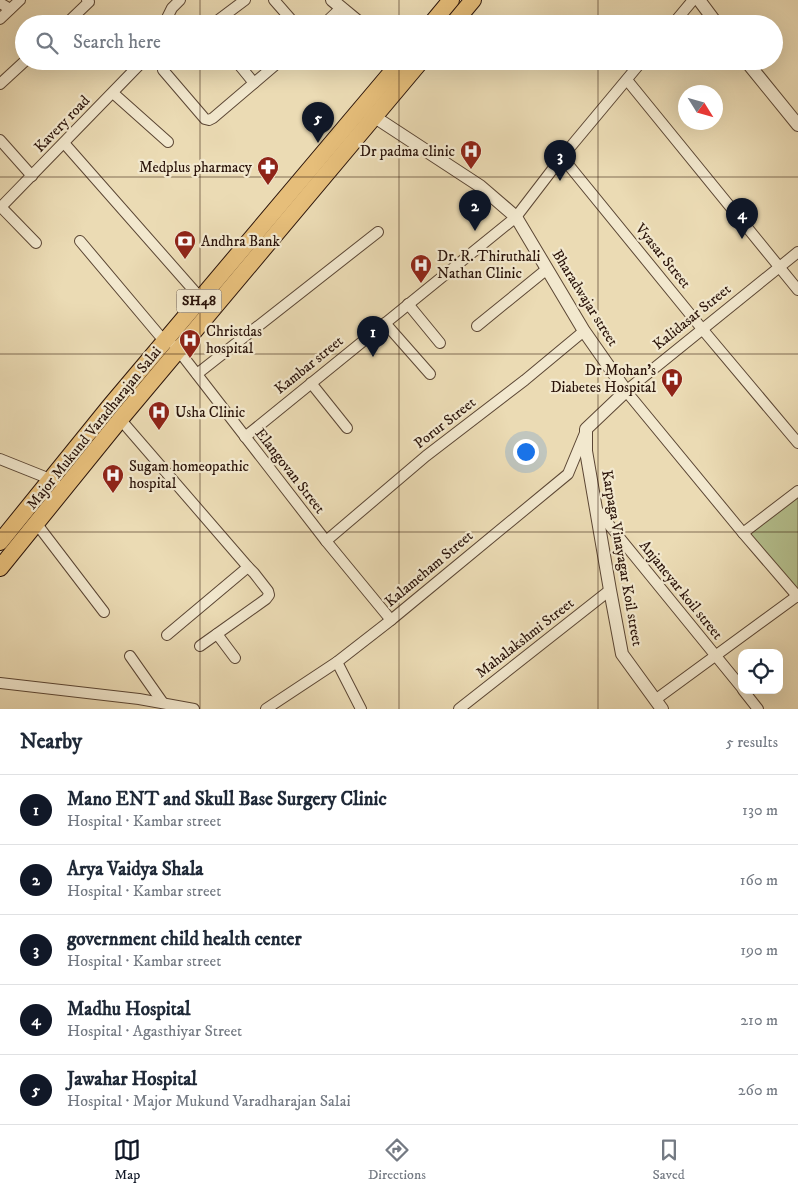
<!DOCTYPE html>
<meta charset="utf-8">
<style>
body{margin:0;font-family:"IM FELL DW Pica",serif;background:#f2f2f3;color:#1f2937}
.controls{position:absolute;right:15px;bottom:15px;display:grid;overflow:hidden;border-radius:10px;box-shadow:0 5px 20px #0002}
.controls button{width:45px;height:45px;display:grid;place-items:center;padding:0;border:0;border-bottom:1px solid #e0e1e3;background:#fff;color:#1f2937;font:25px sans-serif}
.compass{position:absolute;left:678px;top:85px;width:45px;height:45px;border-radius:50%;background:#fff;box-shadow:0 5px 20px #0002;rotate:127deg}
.you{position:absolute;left:525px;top:451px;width:18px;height:18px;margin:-12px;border:4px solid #fff;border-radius:50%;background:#1a73e8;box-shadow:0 0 0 8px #1a73e833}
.badge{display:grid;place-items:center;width:32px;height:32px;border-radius:50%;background:#111827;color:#fff;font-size:16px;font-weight:700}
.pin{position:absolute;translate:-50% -41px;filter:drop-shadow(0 1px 2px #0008)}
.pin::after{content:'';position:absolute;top:26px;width:18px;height:15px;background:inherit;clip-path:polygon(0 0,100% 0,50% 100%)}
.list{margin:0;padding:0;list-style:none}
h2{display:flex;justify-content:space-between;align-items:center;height:65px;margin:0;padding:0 20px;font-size:21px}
h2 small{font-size:16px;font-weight:400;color:#747a83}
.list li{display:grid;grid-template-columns:32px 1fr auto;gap:15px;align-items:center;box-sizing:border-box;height:70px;padding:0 20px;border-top:1px solid #e0e1e3}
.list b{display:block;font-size:19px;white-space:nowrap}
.list p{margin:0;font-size:16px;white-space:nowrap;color:#747a83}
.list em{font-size:16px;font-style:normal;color:#747a83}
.icon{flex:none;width:28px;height:28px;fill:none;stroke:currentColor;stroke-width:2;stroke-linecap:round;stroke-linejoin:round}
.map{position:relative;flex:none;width:798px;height:709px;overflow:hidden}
.search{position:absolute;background:#fff;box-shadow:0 5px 20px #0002;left:15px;right:15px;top:15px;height:55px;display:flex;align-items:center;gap:12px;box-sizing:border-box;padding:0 18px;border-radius:28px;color:#747a83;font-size:19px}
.sheet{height:415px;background:#fff}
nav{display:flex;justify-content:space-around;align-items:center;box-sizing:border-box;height:70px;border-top:1px solid #e0e1e3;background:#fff;font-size:14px;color:#747a83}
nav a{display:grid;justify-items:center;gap:2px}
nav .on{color:#111827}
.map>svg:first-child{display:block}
.green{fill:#b5c18f;stroke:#706a4c}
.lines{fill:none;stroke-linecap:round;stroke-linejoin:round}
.minor-casing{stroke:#5b4634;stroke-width:12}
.tertiary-casing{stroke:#5b4634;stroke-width:14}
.primary-casing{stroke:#2b140a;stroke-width:18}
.minor{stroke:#f2e8ce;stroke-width:10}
.tertiary{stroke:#f2e8ce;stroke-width:12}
.primary{stroke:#e6be7a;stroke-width:16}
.grid{fill:none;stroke:#2b140a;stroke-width:1;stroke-opacity:0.55}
.labels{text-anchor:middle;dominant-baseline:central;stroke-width:4.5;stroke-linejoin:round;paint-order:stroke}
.shield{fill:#f2e8ce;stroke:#675445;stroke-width:1}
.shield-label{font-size:14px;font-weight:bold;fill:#2b140a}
.street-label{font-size:15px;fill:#2b140a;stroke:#f2e8ce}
.poi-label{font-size:15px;fill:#2b140a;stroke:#f2e8ce;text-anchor:start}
</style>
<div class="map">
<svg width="798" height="709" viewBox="0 0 798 709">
<rect width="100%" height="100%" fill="#ebdbb4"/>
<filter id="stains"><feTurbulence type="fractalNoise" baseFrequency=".004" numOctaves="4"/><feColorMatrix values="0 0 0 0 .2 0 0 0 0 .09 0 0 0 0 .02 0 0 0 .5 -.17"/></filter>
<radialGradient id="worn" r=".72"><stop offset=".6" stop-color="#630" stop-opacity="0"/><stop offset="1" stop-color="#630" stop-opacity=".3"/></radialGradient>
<path class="green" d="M 798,489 L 798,596 L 743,533 Z"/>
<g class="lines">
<g class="minor-casing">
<g id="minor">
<path d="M 274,0 L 295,24"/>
<path d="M 0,3 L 10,9"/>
<path d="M 0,19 L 20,0"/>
<path d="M 66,24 L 89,2 L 87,0"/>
<path d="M 164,24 L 172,8 L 180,0"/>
<path d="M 213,24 L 245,0"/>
<path d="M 324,24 L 341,8"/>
<path d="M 673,24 L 693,0"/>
<path d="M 167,61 L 164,65 L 163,70 L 205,119 L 209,120 L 213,118 L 280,61"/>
<path d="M 236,61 L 254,83"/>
<path d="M 627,80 L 798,290"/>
<path d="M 0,84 L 25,61"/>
<path d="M 113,93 L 168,142"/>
<path d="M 0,140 L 32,176"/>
<path d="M 64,143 L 204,302"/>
<path d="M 562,157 L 703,330 L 798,443"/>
<path d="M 1,207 L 36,243"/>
<path d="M 0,208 L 143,61"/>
<path d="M 80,241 L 165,342"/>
<path d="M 798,252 L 626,391 L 743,533 L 798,597"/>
<path d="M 408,304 L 440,343"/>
<path d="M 385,323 L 430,374"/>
<path d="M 477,326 L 547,269"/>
<path d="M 175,346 L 326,541 L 391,620"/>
<path d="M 197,374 L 378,232"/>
<path d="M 311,383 L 347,428"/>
<path d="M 120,419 L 248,567 L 254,573 L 268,591 L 269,595 L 266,599 L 200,646"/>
<path d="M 245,437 L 516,217 L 562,157 L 642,61"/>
<path d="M 0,459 L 55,481"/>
<path d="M 597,510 L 742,688"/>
<path d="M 36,523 L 104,612"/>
<path d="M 743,533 L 798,491"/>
<path d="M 326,541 L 426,456 L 525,380 L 584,331"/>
<path d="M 217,634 L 235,658"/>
<path d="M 167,635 L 248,567"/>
<path d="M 130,656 L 163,703"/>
<path d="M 337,662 L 361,709"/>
<path d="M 0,683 L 139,699 L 194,709"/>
<path d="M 743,690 L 758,709"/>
<path d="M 655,700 L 797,596"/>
<path d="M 266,709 L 337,662 L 391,620 L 568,474 L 585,433"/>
<path d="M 459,709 L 610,590"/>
</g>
</g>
<g class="tertiary-casing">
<g id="tertiary">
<path d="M 332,0 L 361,24"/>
<path d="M 699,0 L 717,24"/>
<path d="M 746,61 L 798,125"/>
<path d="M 367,112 L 480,186 L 516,217 L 584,331 L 626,391 L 586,429 L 586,451 L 610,590 L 622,654 L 662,709"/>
</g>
</g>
<g class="primary-casing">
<g id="primary">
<path d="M 431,24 L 451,0"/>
<path d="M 453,24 L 473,0"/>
<path d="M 0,542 L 110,406 L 401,61"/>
<path d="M 0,568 L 123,416 L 421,61"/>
</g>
</g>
<use href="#minor" class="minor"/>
<use href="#tertiary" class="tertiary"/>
<use href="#primary" class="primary"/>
</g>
<path class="grid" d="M 200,0 L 200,24M 399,0 L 399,24M 598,0 L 598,24M 200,61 L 200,709M 399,61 L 399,709M 598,61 L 598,709M 0,177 L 798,177M 0,354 L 798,354M 0,532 L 798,532"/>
<defs>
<g id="hospital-pin" transform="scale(1.125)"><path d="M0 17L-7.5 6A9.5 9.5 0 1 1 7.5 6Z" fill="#8f2418" stroke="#f2e8ce"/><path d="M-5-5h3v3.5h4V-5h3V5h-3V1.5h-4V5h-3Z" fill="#fff"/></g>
<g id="pharmacy-pin" transform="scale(1.125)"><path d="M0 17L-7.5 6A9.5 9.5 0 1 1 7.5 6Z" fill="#8f2418" stroke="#f2e8ce"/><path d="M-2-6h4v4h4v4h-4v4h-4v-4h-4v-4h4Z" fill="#fff"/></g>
<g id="bank-pin" transform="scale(1.125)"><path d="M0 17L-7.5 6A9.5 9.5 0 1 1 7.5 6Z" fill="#8f2418" stroke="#f2e8ce"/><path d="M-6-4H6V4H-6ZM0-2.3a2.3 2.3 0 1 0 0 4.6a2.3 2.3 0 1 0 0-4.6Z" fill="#fff"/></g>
</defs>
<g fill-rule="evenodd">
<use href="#hospital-pin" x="471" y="151"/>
<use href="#pharmacy-pin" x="268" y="167"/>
<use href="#bank-pin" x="185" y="241"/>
<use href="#hospital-pin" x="421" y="265"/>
<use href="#hospital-pin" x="190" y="340"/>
<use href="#hospital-pin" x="672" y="379"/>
<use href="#hospital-pin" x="159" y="412"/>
<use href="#hospital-pin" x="113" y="475"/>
</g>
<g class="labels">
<rect class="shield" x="176.5" y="289.5" width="45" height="23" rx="4"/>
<g class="shield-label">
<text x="199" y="301">SH48</text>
</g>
<g class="street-label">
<text transform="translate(62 124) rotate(-46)">Kavery road</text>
<text transform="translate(663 256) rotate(51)">Vyasar Street</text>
<text transform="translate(585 298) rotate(58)">Bharadwajar street</text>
<text transform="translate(692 317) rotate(-39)">Kalidasar Street</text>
<text transform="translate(309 365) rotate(-39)">Kambar street</text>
<text transform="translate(445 423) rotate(-38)">Porur Street</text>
<text transform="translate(94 428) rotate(-51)">Major Mukund Varadharajan Salai</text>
<text transform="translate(290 471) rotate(52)">Elangovan Street</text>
<text transform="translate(622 558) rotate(80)">Karpaga Vinayagar Koil street</text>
<text transform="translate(429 569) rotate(-40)">Kalameham Street</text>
<text transform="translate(681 590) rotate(51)">Anjaneyar koil street</text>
<text transform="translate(525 638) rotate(-38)">Mahalakshmi Street</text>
</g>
<g class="poi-label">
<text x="455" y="151" text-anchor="end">Dr padma clinic</text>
<text x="252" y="167" text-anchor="end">Medplus pharmacy</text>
<text x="201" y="241">Andhra Bank</text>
<text x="437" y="256">Dr. R. Thiruthali<tspan x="437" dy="17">Nathan Clinic</tspan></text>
<text x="206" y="331">Christdas<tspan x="206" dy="17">hospital</tspan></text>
<text x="656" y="370" text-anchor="end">Dr Mohan's<tspan x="656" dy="17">Diabetes Hospital</tspan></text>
<text x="175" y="412">Usha Clinic</text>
<text x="129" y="466">Sugam homeopathic<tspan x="129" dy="17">hospital</tspan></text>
</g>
</g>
<rect width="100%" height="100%" filter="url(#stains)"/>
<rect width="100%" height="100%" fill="url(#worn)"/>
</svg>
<div class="controls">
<button><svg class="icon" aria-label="locate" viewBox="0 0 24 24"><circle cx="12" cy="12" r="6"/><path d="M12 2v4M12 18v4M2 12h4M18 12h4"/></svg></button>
</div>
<svg class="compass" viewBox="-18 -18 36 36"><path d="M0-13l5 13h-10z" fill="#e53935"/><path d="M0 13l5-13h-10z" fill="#747a83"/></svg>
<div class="you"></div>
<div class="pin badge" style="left:373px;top:357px">1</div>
<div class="pin badge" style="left:475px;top:231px">2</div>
<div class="pin badge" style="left:560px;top:181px">3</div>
<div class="pin badge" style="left:742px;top:239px">4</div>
<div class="pin badge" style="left:318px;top:143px">5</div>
<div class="search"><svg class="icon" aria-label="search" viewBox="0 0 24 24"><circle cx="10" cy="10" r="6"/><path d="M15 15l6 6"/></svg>Search here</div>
</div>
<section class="sheet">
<h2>Nearby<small>5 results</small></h2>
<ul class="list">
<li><span class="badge">1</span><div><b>Mano ENT and Skull Base Surgery Clinic</b><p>Hospital · Kambar street</p></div><em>130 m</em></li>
<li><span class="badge">2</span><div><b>Arya Vaidya Shala</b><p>Hospital · Kambar street</p></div><em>160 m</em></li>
<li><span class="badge">3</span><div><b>government child health center</b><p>Hospital · Kambar street</p></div><em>190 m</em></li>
<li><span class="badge">4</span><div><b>Madhu Hospital</b><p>Hospital · Agasthiyar Street</p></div><em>210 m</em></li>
<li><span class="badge">5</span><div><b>Jawahar Hospital</b><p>Hospital · Major Mukund Varadharajan Salai</p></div><em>260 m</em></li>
</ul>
</section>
<nav>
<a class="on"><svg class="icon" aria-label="map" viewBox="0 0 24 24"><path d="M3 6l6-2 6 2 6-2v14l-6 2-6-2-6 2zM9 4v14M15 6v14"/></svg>Map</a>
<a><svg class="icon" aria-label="directions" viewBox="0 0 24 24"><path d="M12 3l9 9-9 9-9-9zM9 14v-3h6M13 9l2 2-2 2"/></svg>Directions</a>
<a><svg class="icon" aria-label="saved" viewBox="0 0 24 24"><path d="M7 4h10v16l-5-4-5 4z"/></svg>Saved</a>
</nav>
